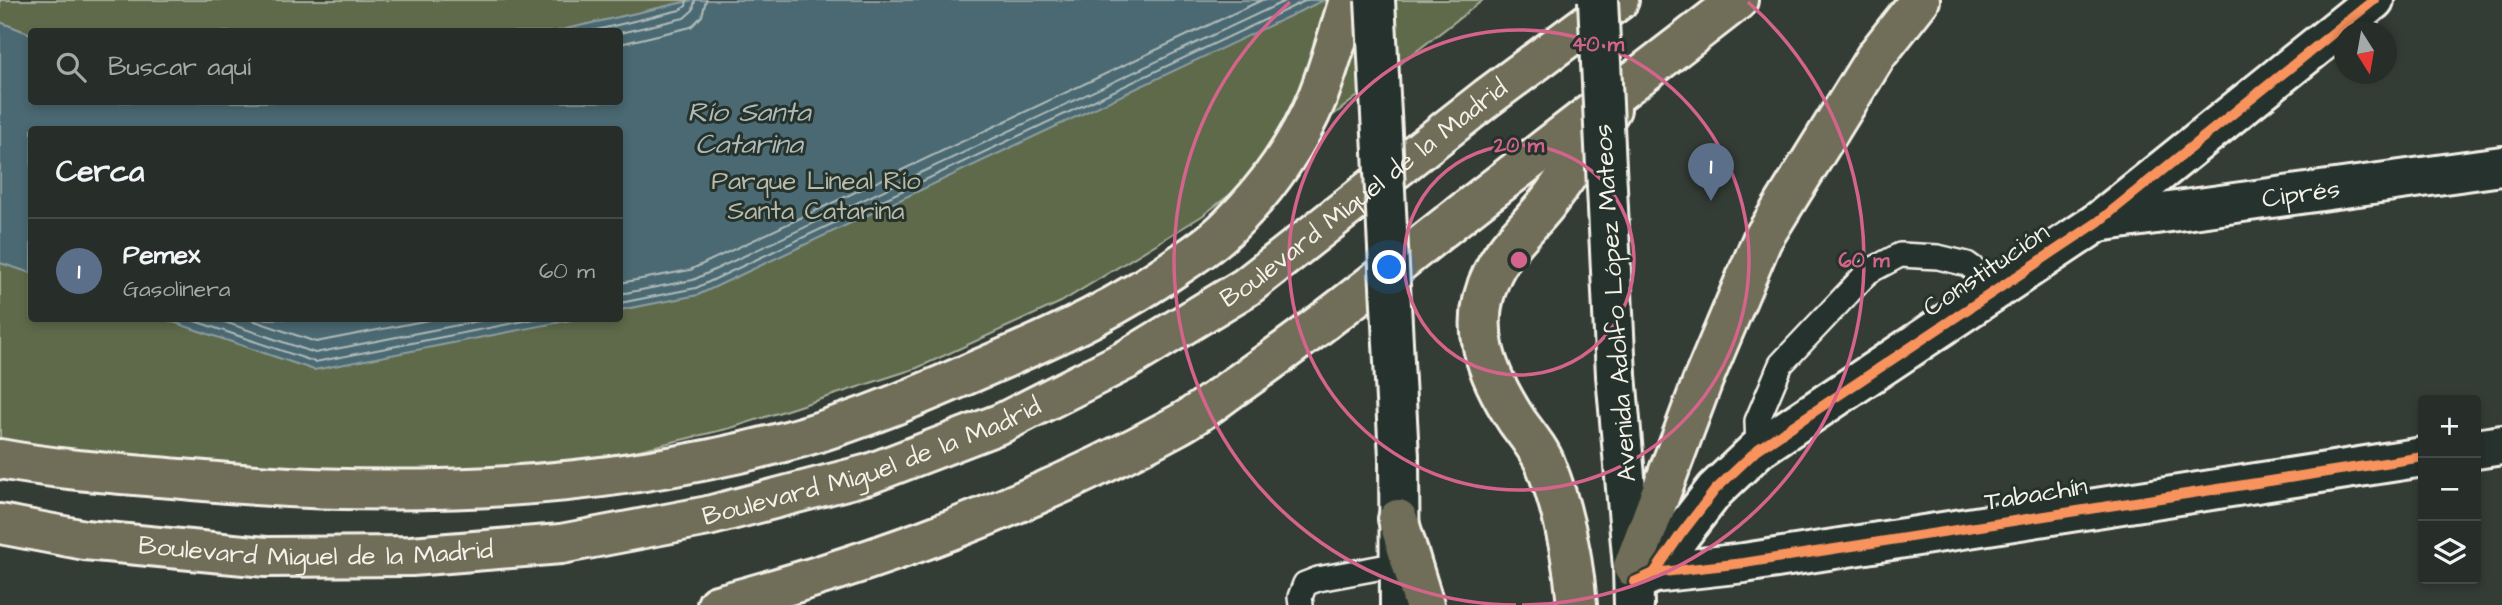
<!DOCTYPE html>
<html lang="es">
<meta charset="utf-8">
<style>
body{margin:0;font-family:"Architects Daughter",sans-serif;background:#333934;color:#f1f3f6}
.controls{position:absolute;right:21px;bottom:21px;display:grid;overflow:hidden;border-radius:7px;box-shadow:0 4px 10px #0003}
.controls button{width:63px;height:63px;display:grid;place-items:center;padding:0;border:0;border-bottom:2px solid #434945;background:#272d28;color:#f1f3f6;font:35px sans-serif}
.compass{position:absolute;left:2334px;top:21px;width:63px;height:63px;border-radius:50%;background:#272d28;box-shadow:0 4px 10px #0003;rotate:169deg}
.you{position:absolute;left:1390px;top:268px;width:24px;height:24px;margin:-18px;border:5px solid #fff;border-radius:50%;background:#1a73e8;box-shadow:0 0 0 10px #1a73e833}
.badge{display:grid;place-items:center;width:46px;height:46px;border-radius:50%;background:#8abfa5;color:#fff;font-size:23px;font-weight:700}
.pin{position:absolute;translate:-50% -58px;filter:drop-shadow(0 2px 4px #0008)}
.pin::after{content:'';position:absolute;top:37px;width:24px;height:21px;background:inherit;clip-path:polygon(0 0,100% 0,50% 100%)}
.list{margin:0;padding:0;list-style:none}
h2{display:flex;justify-content:space-between;align-items:center;height:91px;margin:0;padding:0 28px;font-size:30px}
h2 small{font-size:23px;font-weight:400;color:#a4a8a8}
.list li{display:grid;grid-template-columns:46px 1fr auto;gap:21px;align-items:center;box-sizing:border-box;height:105px;padding:0 28px;border-top:2px solid #434945}
.list b{display:block;font-size:26px;white-space:nowrap}
.list p{margin:0;font-size:23px;white-space:nowrap;color:#a4a8a8}
.list em{font-size:23px;font-style:normal;color:#a4a8a8}
.icon{flex:none;width:38px;height:38px;fill:none;stroke:currentColor;stroke-width:2;stroke-linecap:round;stroke-linejoin:round}
.map{position:relative;flex:none;width:2502px;height:605px;overflow:hidden}
.search{position:absolute;background:#272d28;box-shadow:0 4px 10px #0003;left:28px;top:28px;width:595px;height:77px;display:flex;align-items:center;gap:18px;box-sizing:border-box;padding:0 24px;border-radius:7px;color:#a4a8a8;font-size:26px}
.panel{position:absolute;background:#272d28;box-shadow:0 4px 10px #0003;left:28px;top:126px;width:595px;height:196px;border-radius:7px}
.map>svg:first-child{display:block}
.green{fill:#5e6b4c;stroke:#a9ae9a;stroke-width:2;fill-rule:evenodd}
.water{fill:#4b6972;stroke:#8f9fa1;stroke-width:2}
.lines{fill:none;stroke-linecap:round;stroke-linejoin:round}
.shore{stroke:#b0bbb9;stroke-width:2}
.lane-casing{stroke:#f4f1e8;stroke-width:28}
.street-casing{stroke:#f4f1e8;stroke-width:44}
.secondary-casing{stroke:#f4f1e8;stroke-width:44}
.highway-casing{stroke:#f4f1e8;stroke-width:44}
.lane{stroke:#26332d;stroke-width:23}
.street{stroke:#26332d;stroke-width:38}
.secondary{stroke:#26332d;stroke-width:38}
.highway{stroke:#706e59;stroke-width:38}
.secondary-bridge-casing{stroke:#f4f1e8;stroke-width:44;stroke-linecap:butt}
.secondary-bridge{stroke:#26332d;stroke-width:38}
.cycleway-casing{stroke:#26332d;stroke-width:15}
.cycleway{stroke:#f8935d;stroke-width:10}
.ring{fill:none;stroke:#d4648c;stroke-width:3.5}
.labels{text-anchor:middle;dominant-baseline:central;stroke-width:6;stroke-linejoin:round;paint-order:stroke}
.park-label{font-size:26px;fill:#b8bbaa;stroke:#26332d}
.street-label{font-size:26px;fill:#f4f1e8;stroke:#26332d}
.water-label{font-size:28px;font-style:italic;fill:#b0bbb9;stroke:#26332d}
.centre{fill:#d4648c;stroke:#26332d;stroke-width:3.5}
.ring-label{font-size:21px;text-anchor:middle;font-weight:bold;fill:#d4648c;stroke:#26332d;stroke-width:6;stroke-linejoin:round;paint-order:stroke}
</style>
<div class="map">
<svg width="2502" height="605" viewBox="0 0 2502 605">
<rect width="100%" height="100%" fill="#343c36"/>
<filter id="ink" filterUnits="userSpaceOnUse"><feTurbulence type="fractalNoise" baseFrequency=".0143" numOctaves="2"/><feDisplacementMap in="SourceGraphic" scale="14" xChannelSelector="R" yChannelSelector="G"/><feConvolveMatrix kernelMatrix="1 2 1 2 8 2 1 2 1" color-interpolation-filters="sRGB"/></filter>
<g filter="url(#ink)">
<path class="green" d="M 0,0 L 1483,0 L 1202,216 L 1061,302 L 917,368 L 731,428 L 576,465 L 437,486 L 0,446 ZM 32,32 L 620,32 L 620,102 L 32,102 ZM 32,130 L 620,130 L 620,318 L 32,318 Z"/>
<g class="water">
<path d="M 693,0 L 1324,0 L 698,295 L 620,310 L 620,130 L 32,130 L 31,273 L 0,263 L 0,22 L 31,34 L 32,102 L 620,102 L 620,32 L 557,31 Z"/>
<path d="M 164,319 L 576,319 L 314,370 Z"/>
</g>
<g class="lines">
<g class="shore">
<path d="M 588,32 L 680,10 L 686,6 L 687,0"/>
<path d="M 620,33 L 684,18 L 693,10 L 695,0"/>
<path d="M 620,44 L 691,27 L 702,16 L 706,0"/>
<path d="M 620,283 L 690,270 L 1262,0"/>
<path d="M 620,294 L 693,280 L 1287,0"/>
<path d="M 620,303 L 696,288 L 1307,0"/>
<path d="M 186,318 L 315,362 L 540,318"/>
<path d="M 213,318 L 315,353 L 494,318"/>
<path d="M 246,318 L 316,342 L 439,318"/>
</g>
<g class="lane-casing">
<g id="lane">
<path d="M 1758,449 L 1757,421 L 1781,364 L 1868,272 L 1900,255 L 1938,257 L 1967,264 L 2000,288"/>
<path d="M 1301,605 L 1300,597 L 1305,584 L 1318,579 L 1399,564"/>
</g>
</g>
<g class="street-casing">
<g id="street">
<path id="s1" d="M 2098,222 L 2502,166"/>
<path d="M 2476,449 L 2502,445"/>
<path d="M 1654,573 L 1744,563 L 2423,457"/>
<path d="M 1634,582 L 1654,573 L 1681,534 L 1715,490 L 1758,449 L 2098,222 L 2374,0"/>
</g>
</g>
<g class="secondary-casing">
<g id="secondary">
<path d="M 1616,375 L 1633,567 L 1634,605"/>
<path d="M 1399,457 L 1400,605"/>
</g>
</g>
<g class="highway-casing">
<g id="highway">
<path d="M 0,459 C 64,471 129,474 193,480 C 397,499 604,493 802,437 C 872,417 938,387 1005,358 C 1067,331 1120,306 1176,267 C 1195,254 1215,241 1231,224 C 1267,189 1299,143 1318,96 C 1330,65 1339,32 1349,0"/>
<path d="M 1398,519 L 1424,605"/>
<path id="s2" d="M 0,524 L 85,540 L 266,557 L 411,556 L 561,544 L 708,516 L 869,474 L 1002,423 L 1126,360 L 1246,287 L 1488,97 L 1619,0"/>
<path d="M 1633,567 L 1703,380 L 1762,240 L 1876,56 L 1920,0"/>
<path d="M 717,605 C 876,563 1032,505 1176,426 C 1199,414 1220,396 1241,382 C 1307,336 1370,286 1433,236 C 1534,156 1637,79 1738,0"/>
<path d="M 1577,605 C 1573,557 1564,511 1546,466 C 1540,450 1527,435 1517,421 C 1487,375 1466,326 1493,272 C 1506,246 1527,228 1545,206 C 1569,175 1590,142 1611,109"/>
</g>
</g>
<use href="#lane" class="lane"/>
<use href="#street" class="street"/>
<use href="#secondary" class="secondary"/>
<use href="#highway" class="highway"/>
<g class="secondary-bridge-casing">
<g id="secondary-bridge">
<path d="M 1375,0 L 1399,457"/>
<path d="M 1598,0 L 1616,375"/>
</g>
</g>
<use href="#secondary-bridge" class="secondary-bridge"/>
<g class="cycleway-casing">
<g id="cycleway">
<path d="M 1654,573 L 1744,563 L 2423,457"/>
<path d="M 1634,582 L 1654,573 L 1681,534 L 1715,490 L 1758,449 L 2098,222 L 2374,0"/>
</g>
</g>
<use href="#cycleway" class="cycleway"/>
</g>
</g>
<g class="ring">
<circle cx="1519" cy="260" r="115"/>
<circle cx="1519" cy="260" r="230"/>
<path d="M1516 605A345 345 0 0 1 1290 2M1748 2A345 345 0 0 1 1522 605"/>
</g>
<g class="labels">
<g class="park-label">
<text x="816" y="181">Parque Lineal Río<tspan x="816" dy="30">Santa Catarina</tspan></text>
</g>
<g class="street-label">
<text stroke="none"><textPath href="#s2" startOffset="1452">Boulevard Miguel de la Madrid</textPath></text>
<text stroke="none"><textPath href="#s1" startOffset="205">Ciprés</textPath></text>
<text transform="translate(1986 270) rotate(-34)">Constitución</text>
<text transform="translate(1615 303) rotate(-94)">Avenida Adolfo López Mateos</text>
<text stroke="none"><textPath href="#s2" startOffset="886">Boulevard Miguel de la Madrid</textPath></text>
<text transform="translate(2036 494) rotate(-9)">Tabachín</text>
<text stroke="none"><textPath href="#s2" startOffset="318">Boulevard Miguel de la Madrid</textPath></text>
</g>
<g class="water-label">
<text x="749" y="112">Río Santa<tspan x="749" dy="32">Catarina</tspan></text>
</g>
</g>
<circle cx="1519" cy="260" r="10" class="centre"/>
<g class="ring-label">
<text x="1598" y="51">40 m</text>
<text x="1519" y="152">20 m</text>
<text x="1864" y="267">60 m</text>
</g>
</svg>
<div class="controls">
<button>+</button>
<button>−</button>
<button><svg class="icon" aria-label="layers" viewBox="0 0 24 24"><path d="M12 4l9 5-9 5-9-5zM3 14l9 5 9-5"/></svg></button>
</div>
<svg class="compass" viewBox="-18 -18 36 36"><path d="M0-13l5 13h-10z" fill="#e53935"/><path d="M0 13l5-13h-10z" fill="#a4a8a8"/></svg>
<div class="you"></div>
<div class="pin badge" style="left:1711px;top:201px;background:#5c6f8a">1</div>
<div class="search"><svg class="icon" aria-label="search" viewBox="0 0 24 24"><circle cx="10" cy="10" r="6"/><path d="M15 15l6 6"/></svg>Buscar aquí</div>
<section class="panel">
<h2>Cerca<small></small></h2>
<ul class="list">
<li><span class="badge" style="background:#5c6f8a">1</span><div><b>Pemex</b><p>Gasolinera</p></div><em>60 m</em></li>
</ul>
</section>
</div>
